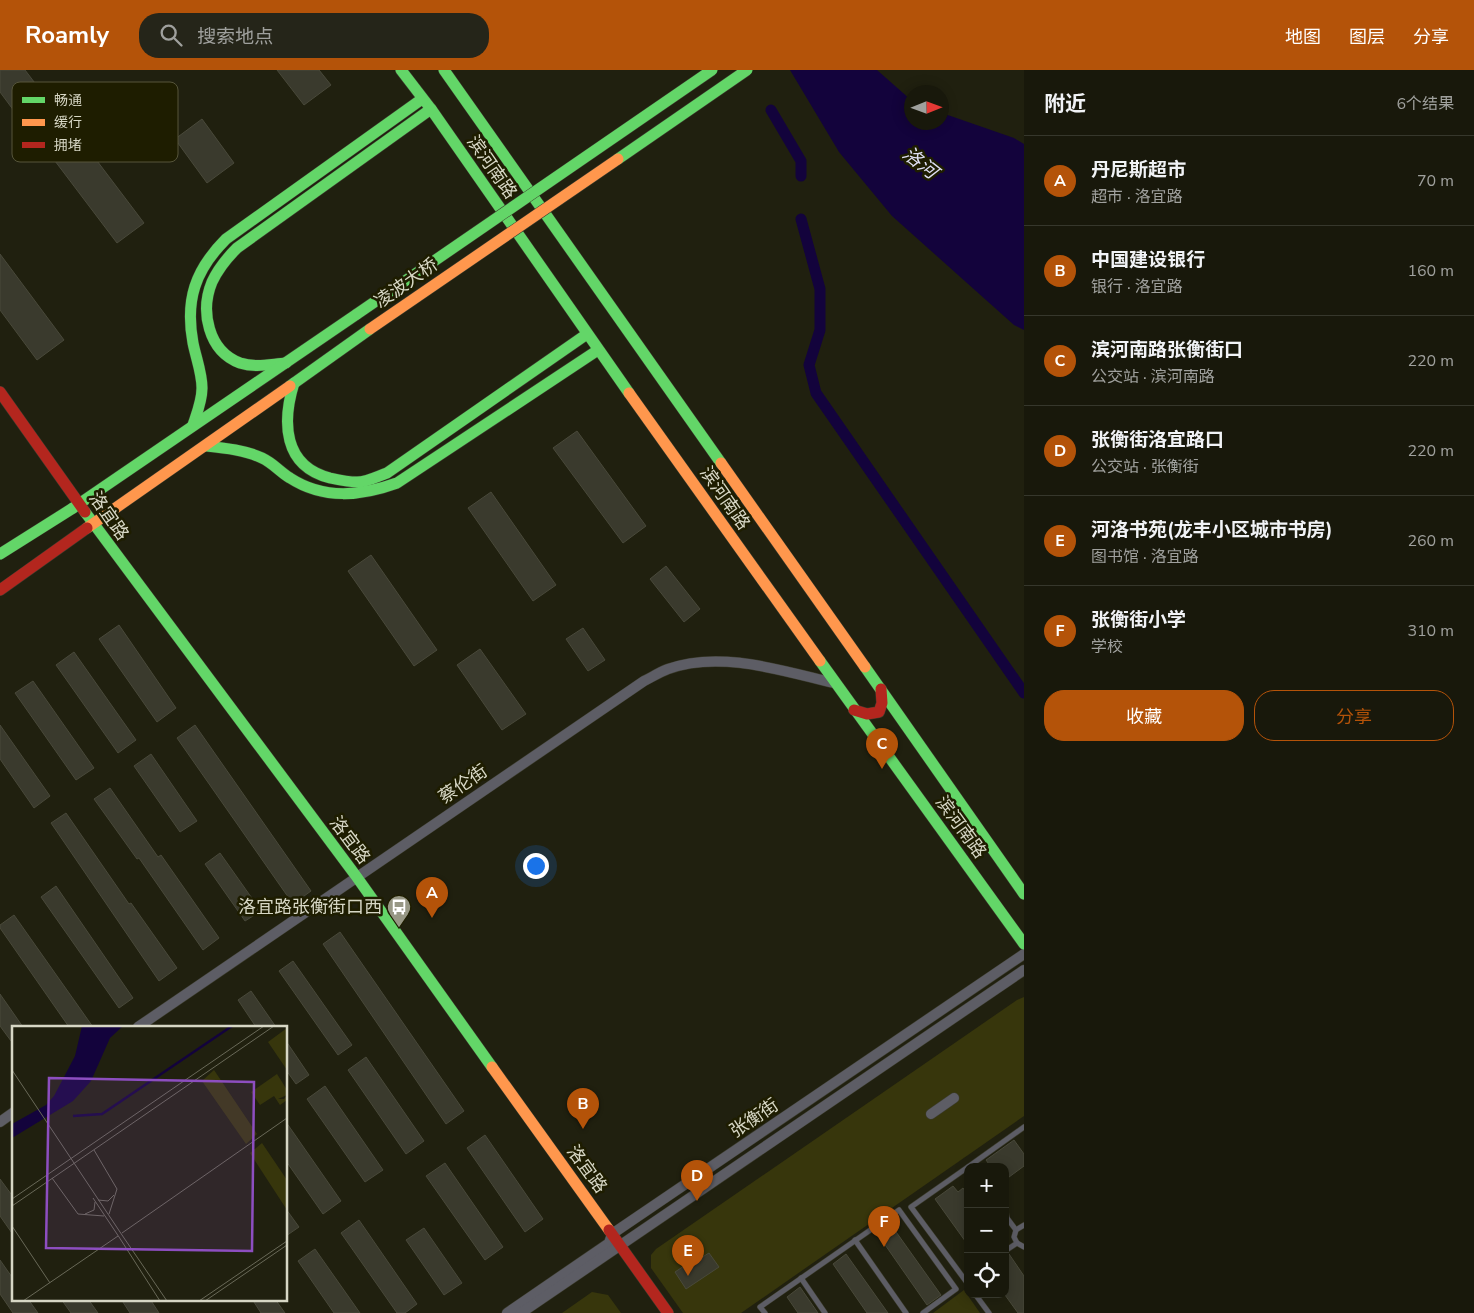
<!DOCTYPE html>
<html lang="zh">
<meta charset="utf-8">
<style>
body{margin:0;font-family:"Nunito Sans","Noto Sans SC",sans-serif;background:#252519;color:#f1f3f6}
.controls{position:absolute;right:15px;bottom:15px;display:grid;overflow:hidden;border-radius:10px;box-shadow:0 2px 12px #0003}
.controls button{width:45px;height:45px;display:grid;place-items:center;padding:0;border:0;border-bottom:1px solid #36372c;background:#18180b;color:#f1f3f6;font:25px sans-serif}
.compass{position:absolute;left:904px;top:15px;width:45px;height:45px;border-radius:50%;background:#18180b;box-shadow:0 2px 12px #0003;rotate:89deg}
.you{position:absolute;left:535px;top:795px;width:18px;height:18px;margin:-12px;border:4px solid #fff;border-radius:50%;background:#1a73e8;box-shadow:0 0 0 8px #1a73e833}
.badge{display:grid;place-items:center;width:32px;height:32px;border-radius:50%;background:#b45309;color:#fff;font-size:16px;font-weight:700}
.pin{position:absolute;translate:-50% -41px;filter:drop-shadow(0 1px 2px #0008)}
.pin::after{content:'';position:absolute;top:26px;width:18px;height:15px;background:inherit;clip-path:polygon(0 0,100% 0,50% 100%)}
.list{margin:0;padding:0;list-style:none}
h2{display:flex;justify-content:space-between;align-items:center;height:65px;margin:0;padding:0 20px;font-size:21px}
h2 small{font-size:16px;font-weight:400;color:#9fa09d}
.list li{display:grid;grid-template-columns:32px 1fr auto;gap:15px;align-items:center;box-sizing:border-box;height:90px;padding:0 20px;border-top:1px solid #36372c}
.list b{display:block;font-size:19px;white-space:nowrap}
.list p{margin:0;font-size:16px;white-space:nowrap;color:#9fa09d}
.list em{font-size:16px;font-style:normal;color:#9fa09d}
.actions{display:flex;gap:10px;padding:15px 20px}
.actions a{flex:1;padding:11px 0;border:1px solid #b45309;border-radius:20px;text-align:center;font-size:18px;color:#b45309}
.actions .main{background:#b45309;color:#fff}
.icon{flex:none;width:28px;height:28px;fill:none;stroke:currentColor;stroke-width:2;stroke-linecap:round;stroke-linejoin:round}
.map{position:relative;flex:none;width:1024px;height:1243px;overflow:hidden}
header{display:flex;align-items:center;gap:30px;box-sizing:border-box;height:70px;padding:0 25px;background:#b45309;color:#fff}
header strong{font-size:24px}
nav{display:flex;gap:28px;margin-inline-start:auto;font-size:18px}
.search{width:350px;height:45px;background:#252519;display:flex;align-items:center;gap:12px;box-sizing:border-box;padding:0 18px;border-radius:20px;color:#9fa09d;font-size:19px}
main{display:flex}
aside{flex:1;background:#18180b}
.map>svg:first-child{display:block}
.green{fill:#37360c}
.water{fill:#13033c}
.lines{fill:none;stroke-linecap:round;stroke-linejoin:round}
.canal{stroke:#13033c;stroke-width:11}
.building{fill:#3a3a2d;stroke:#49493a}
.lane-casing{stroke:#3c3c2e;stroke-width:6}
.street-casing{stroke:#3c3c2e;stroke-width:11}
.fast-casing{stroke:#3c3c2e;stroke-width:12}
.slow-casing{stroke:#3c3c2e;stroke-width:12}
.jam-casing{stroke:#3c3c2e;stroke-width:12}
.lane{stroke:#5d5d65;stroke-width:5}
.street{stroke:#5d5d65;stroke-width:10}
.fast{stroke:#63d668;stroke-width:11}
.slow{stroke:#ff974d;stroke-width:11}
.jam{stroke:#b3261e;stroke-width:11}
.fast-bridge-casing{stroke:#3c3c2e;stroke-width:12;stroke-linecap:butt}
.slow-bridge-casing{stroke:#3c3c2e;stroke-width:12;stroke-linecap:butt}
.fast-bridge{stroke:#63d668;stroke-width:11}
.slow-bridge{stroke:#ff974d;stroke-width:11}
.labels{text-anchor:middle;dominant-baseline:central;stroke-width:5;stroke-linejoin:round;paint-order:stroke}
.street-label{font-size:18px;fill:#d7d7c5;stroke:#1e1d00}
.poi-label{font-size:18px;fill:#d7d7c5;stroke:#1e1d00;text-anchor:end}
.water-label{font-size:19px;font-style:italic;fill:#dfdff4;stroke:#1e1d00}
.inset-river{fill:none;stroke:#13033c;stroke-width:2.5}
.inset-road{fill:none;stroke:#696958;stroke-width:1}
.view{fill:#8d4ec0;fill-opacity:0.15;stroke:#8d4ec0;stroke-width:2.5}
.inset-edge{fill:none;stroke:#d7d7c5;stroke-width:2.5}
.key{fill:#1e1d00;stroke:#56553b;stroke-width:1}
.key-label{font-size:14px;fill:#d7d7c5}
</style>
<header>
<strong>Roamly</strong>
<div class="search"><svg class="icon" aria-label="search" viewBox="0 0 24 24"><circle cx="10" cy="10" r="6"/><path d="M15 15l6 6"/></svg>搜索地点</div>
<nav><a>地图</a><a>图层</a><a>分享</a></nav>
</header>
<main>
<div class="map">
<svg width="1024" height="1243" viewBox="0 0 1024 1243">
<rect width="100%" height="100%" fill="#20200f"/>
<g class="green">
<path d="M 1024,927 L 1024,1046 L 741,1243 L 683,1243 L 651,1198 L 651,1185 L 656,1179 L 1017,930 Z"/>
<path d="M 964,1220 L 980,1243 L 933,1243 Z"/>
<path d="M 592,1222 L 608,1225 L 621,1243 L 562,1243 Z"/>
</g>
<path class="water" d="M 790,0 L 877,0 L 911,30 L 912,52 L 942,52 L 942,43 L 1014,68 L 1024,74 L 1024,260 L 1014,255 L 892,146 L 839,82 Z"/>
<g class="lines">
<g class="canal">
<path d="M 771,40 L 801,91 L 801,106"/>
<path d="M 801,149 L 820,219 L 820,260 L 809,295 L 816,323 L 1024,623"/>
</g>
</g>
<g class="building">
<path d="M 0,0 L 25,0 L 47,29 L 20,49 L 0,22 Z"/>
<path d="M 277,0 L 319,0 L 331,15 L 304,35 Z"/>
<path d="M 202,49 L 234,93 L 207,113 L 175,69 Z"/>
<path d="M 82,71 L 144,153 L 117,173 L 55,91 Z"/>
<path d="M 0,184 L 64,270 L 37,290 L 0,240 Z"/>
<path d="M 577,361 L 646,456 L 623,473 L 553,378 Z"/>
<path d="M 491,422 L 556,515 L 533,531 L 468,438 Z"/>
<path d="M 371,485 L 437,580 L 414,596 L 348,501 Z"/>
<path d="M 666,496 L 700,539 L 684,552 L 650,509 Z"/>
<path d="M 119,555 L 176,638 L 157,652 L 99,569 Z"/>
<path d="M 583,558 L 605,590 L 588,601 L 566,569 Z"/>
<path d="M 480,579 L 526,644 L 502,660 L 457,595 Z"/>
<path d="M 74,582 L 136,670 L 118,683 L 56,595 Z"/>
<path d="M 33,611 L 94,698 L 76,710 L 15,623 Z"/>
<path d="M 0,655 L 50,726 L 34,738 L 0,689 Z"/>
<path d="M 195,655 L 311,821 L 293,834 L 177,668 Z"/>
<path d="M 151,684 L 197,751 L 180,762 L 134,696 Z"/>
<path d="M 110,718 L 158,787 L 161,785 L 219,868 L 203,880 L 139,788 L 137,789 L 94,729 Z"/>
<path d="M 66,743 L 129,834 L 131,833 L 177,898 L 159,911 L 51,753 Z"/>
<path d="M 220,783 L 261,841 L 245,851 L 205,794 Z"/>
<path d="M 56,816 L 133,928 L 119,938 L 41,827 Z"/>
<path d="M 14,845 L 93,957 L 69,957 L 0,858 L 0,855 Z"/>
<path d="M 340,862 L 464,1041 L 446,1054 L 323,874 Z"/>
<path d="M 293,891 L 352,975 L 338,985 L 279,901 Z"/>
<path d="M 251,921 L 276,957 L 256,957 L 238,930 Z"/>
<path d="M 0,924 L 23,957 L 14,957 L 14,975 L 0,956 Z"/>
<path d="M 286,971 L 309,1005 L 296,1014 L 286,1000 Z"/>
<path d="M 366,987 L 424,1071 L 406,1084 L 348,1000 Z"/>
<path d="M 325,1016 L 383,1100 L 365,1112 L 307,1029 Z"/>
<path d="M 286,1052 L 341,1131 L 323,1144 L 286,1091 Z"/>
<path d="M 485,1065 L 543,1149 L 525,1162 L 467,1078 Z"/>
<path d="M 1014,1070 L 1024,1084 L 1024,1096 L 1005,1110 L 1005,1097 L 991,1097 L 986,1090 Z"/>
<path d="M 445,1093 L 503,1177 L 485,1190 L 426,1106 Z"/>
<path d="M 0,1109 L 14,1128 L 14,1166 L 0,1146 Z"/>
<path d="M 953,1116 L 958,1122 L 963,1118 L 968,1125 L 968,1175 L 935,1129 Z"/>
<path d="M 286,1139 L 299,1157 L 286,1166 Z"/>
<path d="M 359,1150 L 417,1234 L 405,1243 L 397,1243 L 341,1163 Z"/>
<path d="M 424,1158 L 462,1213 L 444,1225 L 406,1170 Z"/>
<path d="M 894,1159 L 941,1225 L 927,1235 L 881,1169 Z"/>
<path d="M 315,1179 L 360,1243 L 334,1243 L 298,1191 Z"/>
<path d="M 709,1183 L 719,1197 L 686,1219 L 675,1202 L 690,1192 L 691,1194 Z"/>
<path d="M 846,1184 L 888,1243 L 867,1243 L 833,1194 Z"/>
<path d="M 1009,1184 L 1024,1206 L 1024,1243 L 1018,1243 L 1005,1225 L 1005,1185 Z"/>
<path d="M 0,1190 L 14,1210 L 14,1229 L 28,1229 L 38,1243 L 13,1243 L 0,1224 Z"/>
<path d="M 800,1217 L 818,1243 L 798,1243 L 787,1227 Z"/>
<path d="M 61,1229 L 88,1229 L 98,1243 L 71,1243 Z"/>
<path d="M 121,1229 L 150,1229 L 159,1243 L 130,1243 Z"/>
<path d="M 252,1229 L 275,1229 L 285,1243 L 261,1243 Z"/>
</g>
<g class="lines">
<g class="lane-casing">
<g id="lane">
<path d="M 968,1097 L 911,1137 L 968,1214"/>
<path d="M 968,1097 L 1024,1057"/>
<path d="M 1005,1137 L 1007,1148 L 1016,1160"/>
<path d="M 1024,1155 L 1016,1160 L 1014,1167 L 1017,1173 L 1024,1177"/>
<path d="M 855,1170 L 906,1243"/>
<path d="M 1005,1181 L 1017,1173"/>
<path d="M 801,1208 L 825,1243"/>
<path d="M 975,1224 L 989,1243"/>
<path d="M 765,1243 L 760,1237 L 899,1140 L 956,1219 L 923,1243"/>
</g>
</g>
<g class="street-casing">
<g id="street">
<path d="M 138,957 L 644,611 C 652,607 660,602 668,599 C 720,580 783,601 834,613"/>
<path d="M 931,1044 L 954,1028"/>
<path d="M 0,1052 L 14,1042"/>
<path d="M 507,1243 L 609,1173 L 612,1164 L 1024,884"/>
<path d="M 521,1243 L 1024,900"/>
</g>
</g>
<g class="fast-casing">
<g id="fast">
<path d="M 401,0 L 431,39 L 629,323"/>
<path d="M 444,0 L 721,393"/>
<path d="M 286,293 C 271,294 255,298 240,293 C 208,281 200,241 212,212 C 218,199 227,188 237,178 L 431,39"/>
<path d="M 294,313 C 282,352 283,396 330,408 C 339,410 348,412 357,412 C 367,412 378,406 387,403 L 587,264"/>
<path d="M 290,316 L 370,259"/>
<path d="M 193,355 C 197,343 202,331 202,318 C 202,303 196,288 193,273 C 185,230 195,200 226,169 L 422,29"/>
<path d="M 206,376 C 225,378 245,380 262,388 C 273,393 280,402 290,408 C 324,430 361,426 397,413 L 598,280"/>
<path d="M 73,438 L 357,244"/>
<path d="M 85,442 L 356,806 L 492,997"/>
<path d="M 0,484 L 73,438"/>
<path d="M 820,591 L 1024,874"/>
<path d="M 865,597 L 1024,824"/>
</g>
</g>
<g class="slow-casing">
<g id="slow">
<path d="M 629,323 L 820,591"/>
<path d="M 721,393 L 865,597"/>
<path d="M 87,458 L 290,316"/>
<path d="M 492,997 L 609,1160"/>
</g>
</g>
<g class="jam-casing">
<g id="jam">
<path d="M 0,322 L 85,442"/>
<path d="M 0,520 L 87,458"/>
<path d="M 854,640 L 867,644 L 879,642 L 882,633 L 881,619"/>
<path d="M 609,1160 L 668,1243"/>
</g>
</g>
<use href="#lane" class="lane"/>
<use href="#street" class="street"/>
<use href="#fast" class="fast"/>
<use href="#slow" class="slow"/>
<use href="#jam" class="jam"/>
<g class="fast-bridge-casing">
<g id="fast-bridge">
<path d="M 618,89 L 747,0"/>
<path d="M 357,244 L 712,0"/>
</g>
</g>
<g class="slow-bridge-casing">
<path id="slow-bridge" d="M 370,259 L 618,89"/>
</g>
<use href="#fast-bridge" class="fast-bridge"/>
<use href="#slow-bridge" class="slow-bridge"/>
</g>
<defs>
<g id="bus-pin" transform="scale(1.25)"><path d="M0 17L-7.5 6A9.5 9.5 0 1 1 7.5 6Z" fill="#979785" stroke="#1e1d00"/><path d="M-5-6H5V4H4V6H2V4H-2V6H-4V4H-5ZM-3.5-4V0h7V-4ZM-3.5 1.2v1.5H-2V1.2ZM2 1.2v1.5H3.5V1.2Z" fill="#fff"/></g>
</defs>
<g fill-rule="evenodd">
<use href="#bus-pin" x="399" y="837"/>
</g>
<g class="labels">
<g class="street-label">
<text transform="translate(492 97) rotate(55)">滨河南路</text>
<text transform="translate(406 213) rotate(-35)">凌波大桥</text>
<text transform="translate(725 428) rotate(55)">滨河南路</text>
<text transform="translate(109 446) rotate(55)">洛宜路</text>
<text transform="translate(463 714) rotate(-34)">蔡伦街</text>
<text transform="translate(961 757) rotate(54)">滨河南路</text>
<text transform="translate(350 770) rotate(53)">洛宜路</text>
<text transform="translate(754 1048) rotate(-34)">张衡街</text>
<text transform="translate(587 1099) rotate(54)">洛宜路</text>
</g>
<g class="poi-label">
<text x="382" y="837">洛宜路张衡街口西</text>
</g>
<g class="water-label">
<text transform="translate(920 93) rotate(38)">洛河</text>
</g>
</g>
<g transform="translate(12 956)">
<rect width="275" height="275" fill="#20200f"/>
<path d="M 275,2 L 275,44 L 256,16 ZM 202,44 L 245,108 L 234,118 L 190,55 ZM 265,48 L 275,64 L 275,69 L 266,73 L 272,73 L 275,69 L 275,74 L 268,79 L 262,70 L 248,79 L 239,66 ZM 250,117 L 275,154 L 275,184 L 238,127 Z" fill="#37360c"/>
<path d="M 70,0 L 111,0 L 98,12 L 79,55 L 61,75 L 0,112 L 0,98 L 34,79 L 42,70 L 63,30 Z" fill="#13033c"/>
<path class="inset-river" d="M 61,90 L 90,88 L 220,0"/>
<path class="inset-road" d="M 0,44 L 110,209M 82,124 L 105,163 L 97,188M 40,152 L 66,188 L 92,190M 81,172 L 107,211M 0,173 L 252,0M 86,174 L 96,175 L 102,169M 0,180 L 262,0M 73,188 L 82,184 L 83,176M 0,200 L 38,257M 110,207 L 275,92M 110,209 L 155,275M 107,211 L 148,275M 11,275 L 106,210M 187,275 L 275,215M 193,275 L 275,219"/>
<path class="view" d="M 37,52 L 242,56 L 240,225 L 34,222 Z"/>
<rect width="275" height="275" class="inset-edge"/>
</g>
<rect x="12" y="12" width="166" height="80" rx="8" class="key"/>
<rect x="22" y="27" width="23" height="6" fill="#63d668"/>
<rect x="22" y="49" width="23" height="7" fill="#ff974d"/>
<rect x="22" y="72" width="23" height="6" fill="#b3261e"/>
<g class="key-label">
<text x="54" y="35">畅通</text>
<text x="54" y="57">缓行</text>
<text x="54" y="80">拥堵</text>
</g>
</svg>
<div class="controls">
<button>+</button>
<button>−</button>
<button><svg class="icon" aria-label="locate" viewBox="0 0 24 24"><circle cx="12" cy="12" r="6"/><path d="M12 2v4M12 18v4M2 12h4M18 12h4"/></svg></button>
</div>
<svg class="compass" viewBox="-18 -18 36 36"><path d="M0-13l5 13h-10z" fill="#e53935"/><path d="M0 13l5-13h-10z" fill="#9fa09d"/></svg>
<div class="you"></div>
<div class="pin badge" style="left:432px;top:848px">A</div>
<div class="pin badge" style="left:583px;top:1059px">B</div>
<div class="pin badge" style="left:882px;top:699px">C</div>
<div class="pin badge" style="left:697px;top:1131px">D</div>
<div class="pin badge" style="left:688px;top:1206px">E</div>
<div class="pin badge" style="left:884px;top:1177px">F</div>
</div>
<aside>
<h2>附近<small>6个结果</small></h2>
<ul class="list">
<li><span class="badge">A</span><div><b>丹尼斯超市</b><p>超市 · 洛宜路</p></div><em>70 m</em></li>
<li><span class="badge">B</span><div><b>中国建设银行</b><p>银行 · 洛宜路</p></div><em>160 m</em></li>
<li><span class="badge">C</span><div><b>滨河南路张衡街口</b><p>公交站 · 滨河南路</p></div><em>220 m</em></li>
<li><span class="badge">D</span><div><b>张衡街洛宜路口</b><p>公交站 · 张衡街</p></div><em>220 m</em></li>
<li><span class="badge">E</span><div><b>河洛书苑(龙丰小区城市书房)</b><p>图书馆 · 洛宜路</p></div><em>260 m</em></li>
<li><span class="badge">F</span><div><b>张衡街小学</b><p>学校</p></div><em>310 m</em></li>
</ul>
<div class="actions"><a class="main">收藏</a><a>分享</a></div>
</aside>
</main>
